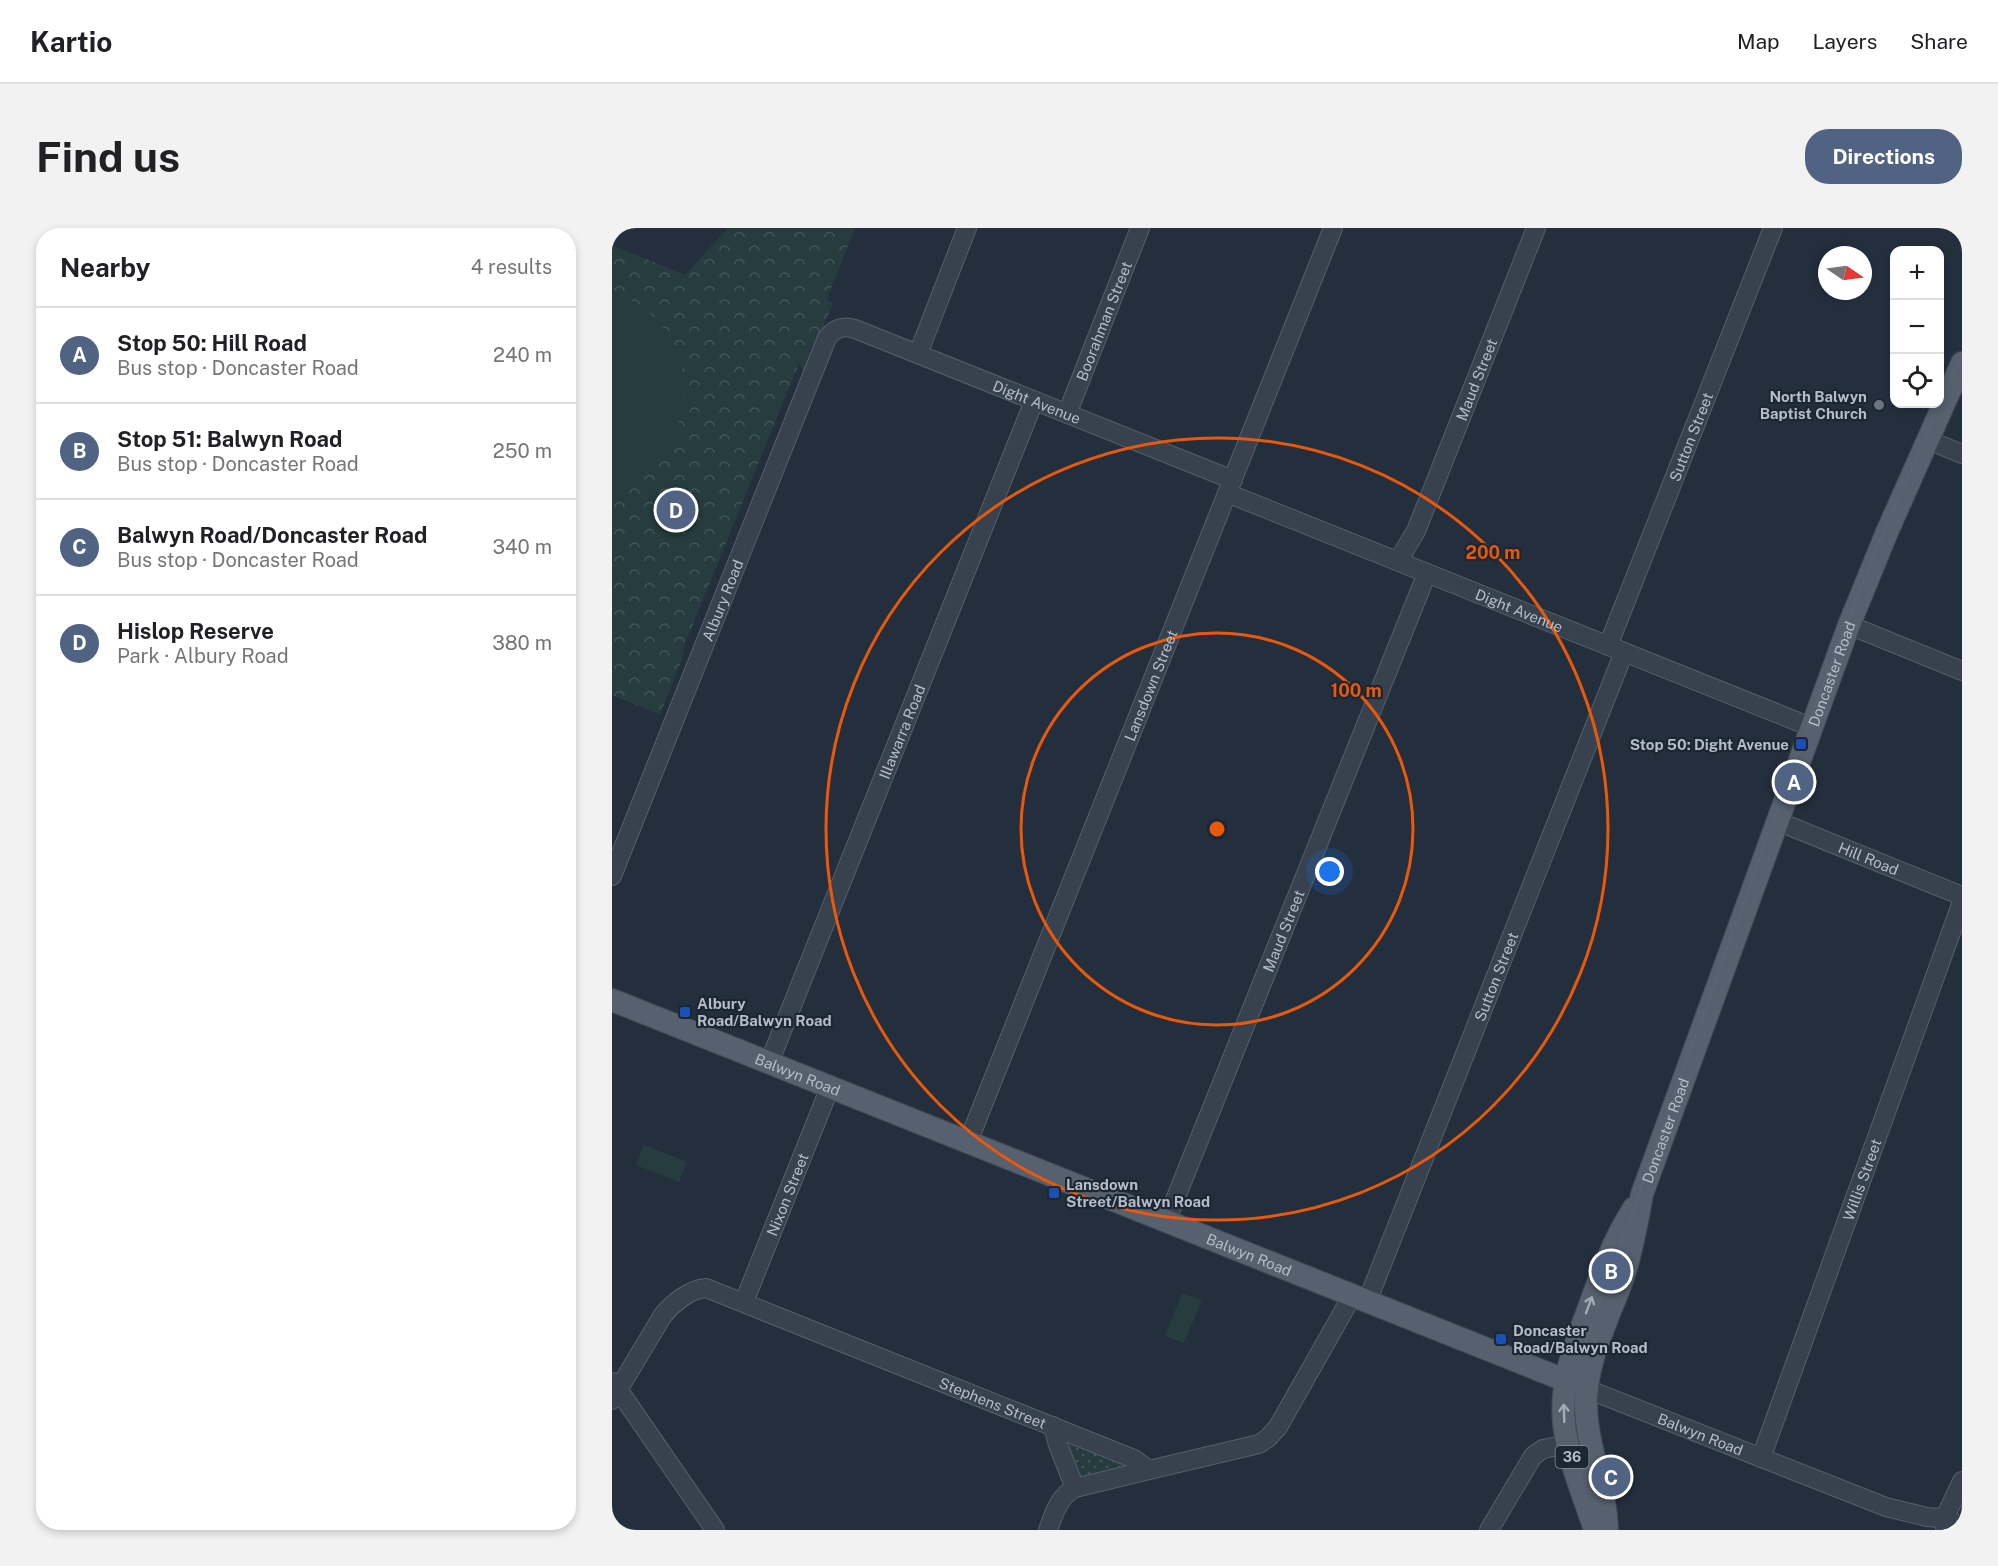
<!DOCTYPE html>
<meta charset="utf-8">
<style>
body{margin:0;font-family:"Public Sans",sans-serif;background:#f2f2f2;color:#202124}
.controls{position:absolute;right:18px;top:18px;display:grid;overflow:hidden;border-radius:12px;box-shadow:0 3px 9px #0003}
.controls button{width:54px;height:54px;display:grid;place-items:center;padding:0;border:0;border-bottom:2px solid #e0e0e0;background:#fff;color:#202124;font:30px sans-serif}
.compass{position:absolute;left:1206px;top:18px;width:54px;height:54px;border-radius:50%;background:#fff;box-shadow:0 3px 9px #0003;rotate:103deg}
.you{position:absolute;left:718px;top:644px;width:21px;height:21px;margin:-15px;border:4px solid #fff;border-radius:50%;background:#1a73e8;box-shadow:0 0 0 9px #1a73e833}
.badge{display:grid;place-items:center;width:39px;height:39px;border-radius:50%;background:#506383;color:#fff;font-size:20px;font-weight:700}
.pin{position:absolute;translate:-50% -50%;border:3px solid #fff;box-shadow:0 2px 6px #0006}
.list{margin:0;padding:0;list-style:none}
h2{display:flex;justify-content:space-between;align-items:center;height:78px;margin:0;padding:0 24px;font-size:26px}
h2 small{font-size:20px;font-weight:400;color:#757577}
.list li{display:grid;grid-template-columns:39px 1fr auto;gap:18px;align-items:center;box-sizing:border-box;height:96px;padding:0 24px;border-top:2px solid #e0e0e0}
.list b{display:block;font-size:22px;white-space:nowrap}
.list p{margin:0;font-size:20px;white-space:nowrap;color:#757577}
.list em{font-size:20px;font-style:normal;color:#757577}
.icon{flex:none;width:33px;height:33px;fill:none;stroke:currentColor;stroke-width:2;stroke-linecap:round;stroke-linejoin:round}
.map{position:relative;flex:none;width:1350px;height:1302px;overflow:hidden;border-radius:24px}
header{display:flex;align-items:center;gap:36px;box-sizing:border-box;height:84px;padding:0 30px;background:#fff;border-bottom:2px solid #e0e0e0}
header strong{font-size:28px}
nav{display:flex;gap:33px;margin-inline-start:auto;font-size:21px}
.intro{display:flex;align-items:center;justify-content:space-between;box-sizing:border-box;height:144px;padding:0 36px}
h1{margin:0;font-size:42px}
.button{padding:15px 27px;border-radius:24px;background:#506383;color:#fff;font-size:21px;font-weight:700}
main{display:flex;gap:36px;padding:0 36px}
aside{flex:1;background:#fff;border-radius:24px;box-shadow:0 3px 9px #0003}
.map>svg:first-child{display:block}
.grass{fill:url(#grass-dots)}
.forest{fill:url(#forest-crowns)}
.garden{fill:#263c3f}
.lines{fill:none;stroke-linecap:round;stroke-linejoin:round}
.minor-casing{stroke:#565f6c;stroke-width:20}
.major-casing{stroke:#414a57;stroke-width:24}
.minor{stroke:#38414e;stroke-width:18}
.major{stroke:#56606e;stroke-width:22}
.tram{stroke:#5a6575;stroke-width:1.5}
.oneway{stroke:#a1aab7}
.ring{fill:none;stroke:#e8590c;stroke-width:3}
.worship-dot{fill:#6b7280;stroke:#1d2633;stroke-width:2}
.transit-dot{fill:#1a4fb4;stroke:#1d2633;stroke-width:2}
.labels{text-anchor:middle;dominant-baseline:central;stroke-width:4.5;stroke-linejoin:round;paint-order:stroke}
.shield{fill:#1d2633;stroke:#878f9c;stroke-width:1.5}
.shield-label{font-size:14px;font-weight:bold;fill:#b4bcc9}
.street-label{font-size:15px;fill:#b4bcc9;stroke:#1d2633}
.poi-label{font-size:15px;font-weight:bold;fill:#b4bcc9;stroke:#1d2633;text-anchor:start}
.centre{fill:#e8590c;stroke:#1d2633;stroke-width:3}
.ring-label{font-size:18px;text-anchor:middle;font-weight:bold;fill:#e8590c;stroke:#1d2633;stroke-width:4.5;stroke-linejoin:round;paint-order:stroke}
</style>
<header>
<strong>Kartio</strong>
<nav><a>Map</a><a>Layers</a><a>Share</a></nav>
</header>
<div class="intro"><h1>Find us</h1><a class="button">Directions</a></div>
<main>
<aside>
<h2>Nearby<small>4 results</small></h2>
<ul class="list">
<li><span class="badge">A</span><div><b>Stop 50: Hill Road</b><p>Bus stop · Doncaster Road</p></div><em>240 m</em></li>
<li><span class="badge">B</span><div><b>Stop 51: Balwyn Road</b><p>Bus stop · Doncaster Road</p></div><em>250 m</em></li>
<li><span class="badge">C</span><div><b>Balwyn Road/Doncaster Road</b><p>Bus stop · Doncaster Road</p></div><em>340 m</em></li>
<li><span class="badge">D</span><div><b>Hislop Reserve</b><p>Park · Albury Road</p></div><em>380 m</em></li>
</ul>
</aside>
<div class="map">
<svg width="1350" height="1302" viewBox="0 0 1350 1302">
<defs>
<pattern id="grass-dots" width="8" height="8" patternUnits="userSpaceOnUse" patternTransform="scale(1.5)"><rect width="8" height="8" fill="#263c3f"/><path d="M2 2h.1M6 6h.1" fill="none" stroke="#435659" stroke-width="1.8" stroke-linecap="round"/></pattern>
<pattern id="forest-crowns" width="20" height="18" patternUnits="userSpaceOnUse" patternTransform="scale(1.5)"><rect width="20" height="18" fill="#263c3f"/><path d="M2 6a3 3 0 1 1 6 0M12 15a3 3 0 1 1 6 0" fill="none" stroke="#435659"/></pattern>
</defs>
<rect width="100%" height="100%" fill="#242f3e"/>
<path class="grass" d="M 456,1213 L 512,1235 L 513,1238 L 510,1241 L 469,1250 L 454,1215 Z"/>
<path class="forest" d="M 116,0 L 243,0 L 215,71 L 221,75 L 193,144 L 187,135 L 71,421 L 72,426 L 48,487 L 0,467 L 0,17 L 73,47 Z"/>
<g class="garden">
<path d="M 0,64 C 61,85 91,149 61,208 C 59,213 56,219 53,224 C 39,241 20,250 0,259 Z"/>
<path d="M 32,917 L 75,934 L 67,954 L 24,937 Z"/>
<path d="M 570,1065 L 590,1072 L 572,1115 L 553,1108 Z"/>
</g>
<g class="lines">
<g class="minor-casing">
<g id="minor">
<path d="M 306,126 L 355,0"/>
<path id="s1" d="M 455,186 L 528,0"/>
<path d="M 1316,212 L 1350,226"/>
<path id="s2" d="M 615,265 L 1199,499"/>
<path id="s3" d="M 786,333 L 804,303 L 924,0"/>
<path d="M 1237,397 L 1350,443"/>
<path id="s4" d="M 996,418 L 1161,0"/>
<path id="s5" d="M 1165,593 L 1350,668"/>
<path id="s6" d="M 0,648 L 215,110 C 223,100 231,97 243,101 L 621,252"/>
<path id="s7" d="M 157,835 L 422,173"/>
<path id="s8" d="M 356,914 L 721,0"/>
<path id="s9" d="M 554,994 L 815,345"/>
<path id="s10" d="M 132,1074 L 218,859"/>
<path id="s11" d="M 755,1074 L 1012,424"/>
<path d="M 1,1154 L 103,1302"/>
<path id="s12" d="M 975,1161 L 1274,1279 L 1315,1289 L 1330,1290 L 1339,1293 L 1349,1302"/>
<path id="s13" d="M 0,1172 L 51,1087 C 61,1075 78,1061 94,1060 L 522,1231 L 537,1242 L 647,1216 L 656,1210 L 666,1199 L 740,1068"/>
<path d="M 441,1198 L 446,1217 L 463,1260"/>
<path id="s14" d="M 1149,1230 L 1350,674"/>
<path d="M 436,1302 C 442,1286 446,1269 463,1260 L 537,1242"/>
<path d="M 877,1302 L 921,1228 L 931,1221 L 956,1216"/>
<path d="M 1333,1302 L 1334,1287 L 1350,1253"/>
</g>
</g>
<g class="major-casing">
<g id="major">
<path id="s15" d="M 0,772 L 975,1161"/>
<path d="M 983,1302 C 972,1268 956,1232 952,1196 C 948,1156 961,1121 975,1085 C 988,1048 1001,1013 1022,980"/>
<path id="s16" d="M 995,1302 C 994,1258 973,1216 974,1172 C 975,1130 997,1089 1011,1050 C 1020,1023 1025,994 1030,966 L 1237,397 L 1275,304 L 1350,135"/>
</g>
</g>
<use href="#minor" class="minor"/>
<use href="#major" class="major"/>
<path class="tram" d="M 969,1126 L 1189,516 L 1234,396 L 1272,303 L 1350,127"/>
</g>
<defs><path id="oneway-shaft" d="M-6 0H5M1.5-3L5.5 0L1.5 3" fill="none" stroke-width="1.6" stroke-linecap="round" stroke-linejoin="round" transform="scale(1.5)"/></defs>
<g class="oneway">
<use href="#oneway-shaft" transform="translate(977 1077) rotate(-70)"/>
<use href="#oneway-shaft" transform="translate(952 1185) rotate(-92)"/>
</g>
<g class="ring">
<circle cx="605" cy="601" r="196"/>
<circle cx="605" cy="601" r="391"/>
</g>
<circle class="worship-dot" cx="1267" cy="177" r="6"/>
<g class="transit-dot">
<rect x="1183" y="510" width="12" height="12" rx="3"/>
<rect x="67" y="778" width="12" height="12" rx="3"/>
<rect x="436" y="959" width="12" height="12" rx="3"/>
<rect x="883" y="1105" width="12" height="12" rx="3"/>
</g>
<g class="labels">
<rect class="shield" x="943.5" y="1218" width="33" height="22" rx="4.5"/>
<g class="shield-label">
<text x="960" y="1229">36</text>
</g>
<g class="street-label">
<text stroke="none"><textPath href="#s1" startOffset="100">Boorahman Street</textPath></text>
<text stroke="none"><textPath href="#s3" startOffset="198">Maud Street</textPath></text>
<text stroke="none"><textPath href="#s6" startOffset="807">Dight Avenue</textPath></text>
<text stroke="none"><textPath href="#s4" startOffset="225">Sutton Street</textPath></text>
<text stroke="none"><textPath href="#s6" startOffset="297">Albury Road</textPath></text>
<text stroke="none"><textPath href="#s2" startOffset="315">Dight Avenue</textPath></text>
<text stroke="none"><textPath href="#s16" startOffset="900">Doncaster Road</textPath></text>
<text stroke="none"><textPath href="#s8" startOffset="492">Lansdown Street</textPath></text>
<text stroke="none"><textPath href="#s7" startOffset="357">Illawarra Road</textPath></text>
<text stroke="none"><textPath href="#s5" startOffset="99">Hill Road</textPath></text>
<text stroke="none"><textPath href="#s9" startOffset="314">Maud Street</textPath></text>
<text stroke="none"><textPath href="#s11" startOffset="350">Sutton Street</textPath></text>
<text stroke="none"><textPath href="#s15" startOffset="200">Balwyn Road</textPath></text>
<text stroke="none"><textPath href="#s16" startOffset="414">Doncaster Road</textPath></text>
<text stroke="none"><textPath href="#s14" startOffset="296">Willis Street</textPath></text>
<text stroke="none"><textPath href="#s10" startOffset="116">Nixon Street</textPath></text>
<text stroke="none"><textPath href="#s15" startOffset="686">Balwyn Road</textPath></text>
<text stroke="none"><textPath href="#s13" startOffset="460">Stephens Street</textPath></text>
<text stroke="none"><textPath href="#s12" startOffset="122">Balwyn Road</textPath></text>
</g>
<g class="poi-label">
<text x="1255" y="168" text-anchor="end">North Balwyn<tspan x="1255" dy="17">Baptist Church</tspan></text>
<text x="1177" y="516" text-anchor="end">Stop 50: Dight Avenue</text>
<text x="85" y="775">Albury<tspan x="85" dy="17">Road/Balwyn Road</tspan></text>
<text x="454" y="956">Lansdown<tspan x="454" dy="17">Street/Balwyn Road</tspan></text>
<text x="901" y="1102">Doncaster<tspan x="901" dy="17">Road/Balwyn Road</tspan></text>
</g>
</g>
<circle cx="605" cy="601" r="9" class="centre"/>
<g class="ring-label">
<text x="881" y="331">200 m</text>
<text x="744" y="469">100 m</text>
</g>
</svg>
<div class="controls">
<button>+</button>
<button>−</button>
<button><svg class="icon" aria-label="locate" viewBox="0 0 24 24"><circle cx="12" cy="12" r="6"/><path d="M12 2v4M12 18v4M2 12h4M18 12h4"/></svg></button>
</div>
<svg class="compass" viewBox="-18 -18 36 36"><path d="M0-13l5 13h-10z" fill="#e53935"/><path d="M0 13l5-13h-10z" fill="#757577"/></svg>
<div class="you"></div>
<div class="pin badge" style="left:1182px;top:554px">A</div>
<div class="pin badge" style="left:999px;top:1043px">B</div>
<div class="pin badge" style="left:999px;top:1249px">C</div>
<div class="pin badge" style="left:64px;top:282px">D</div>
</div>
</main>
